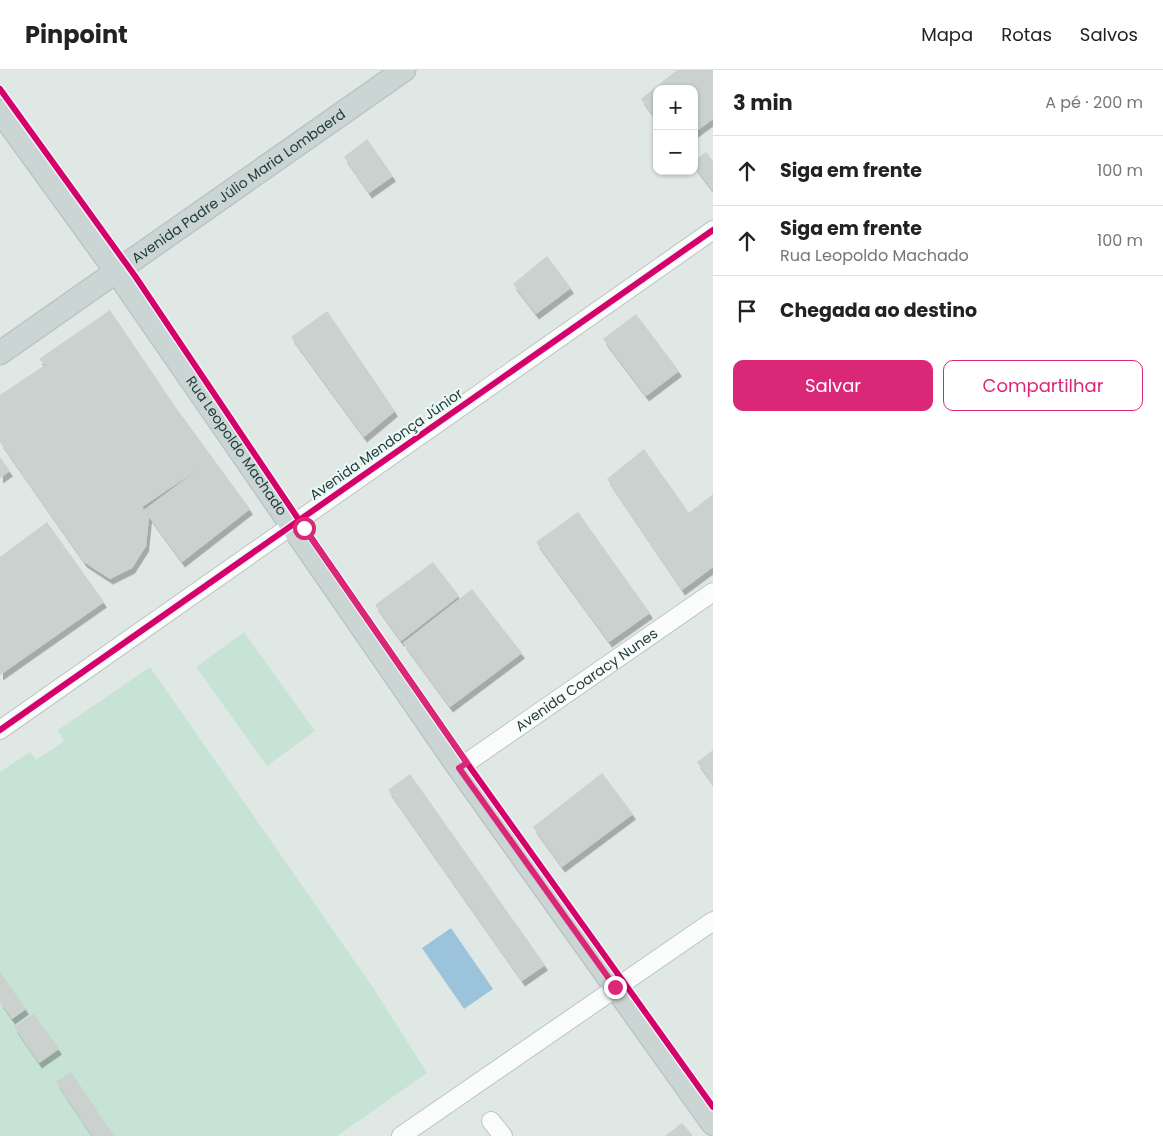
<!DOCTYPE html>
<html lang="pt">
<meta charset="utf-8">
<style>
body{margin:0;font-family:Poppins,sans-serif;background:#f2f2f2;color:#222}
.controls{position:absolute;right:15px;top:15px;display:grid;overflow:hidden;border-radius:10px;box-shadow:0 1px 4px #0004}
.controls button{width:45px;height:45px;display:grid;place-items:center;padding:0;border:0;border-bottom:1px solid #e0e0e0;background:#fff;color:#222;font:25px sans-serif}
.stop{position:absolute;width:15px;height:15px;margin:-11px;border:4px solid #db2777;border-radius:50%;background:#fff}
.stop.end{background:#db2777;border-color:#fff;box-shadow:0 1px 5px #0008}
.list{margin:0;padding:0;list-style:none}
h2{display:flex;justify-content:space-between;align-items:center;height:65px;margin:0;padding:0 20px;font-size:21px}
h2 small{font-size:16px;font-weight:400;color:#767676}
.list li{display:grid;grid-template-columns:32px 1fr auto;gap:15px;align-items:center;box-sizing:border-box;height:70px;padding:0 20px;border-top:1px solid #e0e0e0}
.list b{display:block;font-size:19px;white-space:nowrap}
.list p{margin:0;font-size:16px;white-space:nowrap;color:#767676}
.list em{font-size:16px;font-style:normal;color:#767676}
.actions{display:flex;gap:10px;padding:15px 20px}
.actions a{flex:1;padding:11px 0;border:1px solid #db2777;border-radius:10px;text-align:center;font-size:18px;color:#db2777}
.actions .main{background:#db2777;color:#fff}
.icon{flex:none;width:28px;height:28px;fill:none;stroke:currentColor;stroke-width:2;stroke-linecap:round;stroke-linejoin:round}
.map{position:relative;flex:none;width:713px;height:1066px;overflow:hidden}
header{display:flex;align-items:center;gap:30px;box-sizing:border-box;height:70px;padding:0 25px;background:#fff;border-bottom:1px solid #e0e0e0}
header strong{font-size:24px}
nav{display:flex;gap:28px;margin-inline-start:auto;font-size:18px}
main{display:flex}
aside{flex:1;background:#fff}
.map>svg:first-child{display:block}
.green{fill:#c7e3d6}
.water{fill:#9bc4dc}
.building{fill:#cad1cf;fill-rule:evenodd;filter:url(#shadow)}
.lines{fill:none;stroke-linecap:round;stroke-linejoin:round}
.minor-casing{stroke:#bdc5c3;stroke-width:20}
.major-casing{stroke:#bac5c4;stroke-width:25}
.minor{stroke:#fafcfb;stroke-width:18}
.major{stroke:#cbd5d4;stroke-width:22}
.cycleway-casing{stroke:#edf7f4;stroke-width:9}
.cycleway{stroke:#d6006c;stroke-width:6}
.route{stroke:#db2777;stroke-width:6}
.labels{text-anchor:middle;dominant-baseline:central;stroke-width:4;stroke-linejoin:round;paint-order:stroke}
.street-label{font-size:14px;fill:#1d3b3a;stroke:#edf7f4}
</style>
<header>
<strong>Pinpoint</strong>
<nav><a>Mapa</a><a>Rotas</a><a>Salvos</a></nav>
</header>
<main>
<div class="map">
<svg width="713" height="1066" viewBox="0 0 713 1066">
<defs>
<filter id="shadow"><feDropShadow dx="3" dy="5.5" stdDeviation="0" flood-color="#0004"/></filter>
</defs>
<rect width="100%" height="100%" fill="#e0e8e6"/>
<g class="green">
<path d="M 244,562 L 315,661 L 267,696 L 196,597 Z"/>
<path d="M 150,597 L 374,919 L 427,1003 L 337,1066 L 0,1066 L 0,702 L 30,682 L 36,690 L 64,671 L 58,660 Z"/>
</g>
<path class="water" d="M 451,858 L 493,919 L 464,939 L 422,878 Z"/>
<g class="building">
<path d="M 677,0 L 713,0 L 713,49 L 694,63 L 694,19 L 657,19 L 657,50 L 641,29 Z"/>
<path d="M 367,69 L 393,106 L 369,123 L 344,87 Z"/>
<path d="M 706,82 L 713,91 L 713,121 L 694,96 L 694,91 Z"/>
<path d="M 547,186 L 571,218 L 536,244 L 513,214 Z"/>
<path d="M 110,240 L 174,335 L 250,439 L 182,492 L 149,447 L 146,476 L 132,498 L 110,509 L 84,492 L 0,372 L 0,325 L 45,295 L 39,289 ZM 203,396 L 144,440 L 142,437 Z"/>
<path d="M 327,241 L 395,341 L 364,367 L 291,267 Z"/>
<path d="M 636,244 L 679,301 L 646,326 L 603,269 Z"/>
<path d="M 644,379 L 689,443 L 713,424 L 713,497 L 682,520 L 607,409 Z"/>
<path d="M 0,387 L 10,401 L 0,408 Z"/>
<path d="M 578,442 L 650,543 L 609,572 L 536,472 Z"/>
<path d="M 47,452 L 104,532 L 0,605 L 0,487 Z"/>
<path d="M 433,492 L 459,526 L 401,571 L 375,535 Z"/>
<path d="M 472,519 L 522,583 L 450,637 L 403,573 Z"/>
<path d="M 713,680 L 713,714 L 697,692 Z"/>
<path d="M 602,703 L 633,744 L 562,797 L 533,757 Z"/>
<path d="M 410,704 L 545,895 L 522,911 L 388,720 Z"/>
<path d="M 0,902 L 26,939 L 12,949 L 0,932 Z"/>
<path d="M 34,944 L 59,979 L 39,993 L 14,957 Z"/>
<path d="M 71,1002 L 114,1066 L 92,1066 L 56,1012 Z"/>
<path d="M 682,1053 L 693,1066 L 665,1066 Z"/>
</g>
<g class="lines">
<g class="minor-casing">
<g id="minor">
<path d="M 0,660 L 713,160"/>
<path id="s1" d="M 459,698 L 713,522"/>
<path d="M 491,1051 L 503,1066"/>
<path d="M 401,1066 L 713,851"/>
</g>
</g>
<g class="major-casing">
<g id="major">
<path id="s2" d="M 0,41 L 116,201 L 459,698 L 713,1054"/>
<path id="s3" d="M 0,283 L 404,0"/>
</g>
</g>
<use href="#minor" class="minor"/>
<use href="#major" class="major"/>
<g class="cycleway-casing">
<g id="cycleway">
<path d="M 0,19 L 135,206 L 299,450 L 467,693 L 713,1037"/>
<path d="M 0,660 L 713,160"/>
</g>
</g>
<use href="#cycleway" class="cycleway"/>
</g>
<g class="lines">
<path class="route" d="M 304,458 L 467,693 L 459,698 L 615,917"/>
</g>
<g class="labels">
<g class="street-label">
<text stroke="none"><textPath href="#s3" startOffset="291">Avenida Padre Júlio Maria Lombaerd</textPath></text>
<text transform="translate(386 374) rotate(-35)">Avenida Mendonça Júnior</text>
<text stroke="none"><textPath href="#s2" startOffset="410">Rua Leopoldo Machado</textPath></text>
<text stroke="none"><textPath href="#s1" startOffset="155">Avenida Coaracy Nunes</textPath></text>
</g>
</g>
</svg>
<div class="controls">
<button>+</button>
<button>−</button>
</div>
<div class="stop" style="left:304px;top:458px"></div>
<div class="stop end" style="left:615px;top:917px"></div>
</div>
<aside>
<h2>3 min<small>A pé · 200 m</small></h2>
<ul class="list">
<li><svg class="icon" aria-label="ahead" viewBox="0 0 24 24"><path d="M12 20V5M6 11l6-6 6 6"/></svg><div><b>Siga em frente</b></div><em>100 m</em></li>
<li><svg class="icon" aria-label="ahead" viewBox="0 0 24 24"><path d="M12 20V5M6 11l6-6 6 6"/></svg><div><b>Siga em frente</b><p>Rua Leopoldo Machado</p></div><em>100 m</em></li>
<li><svg class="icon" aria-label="arrive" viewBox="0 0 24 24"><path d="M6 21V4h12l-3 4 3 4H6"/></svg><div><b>Chegada ao destino</b></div></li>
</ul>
<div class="actions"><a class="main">Salvar</a><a>Compartilhar</a></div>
</aside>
</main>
